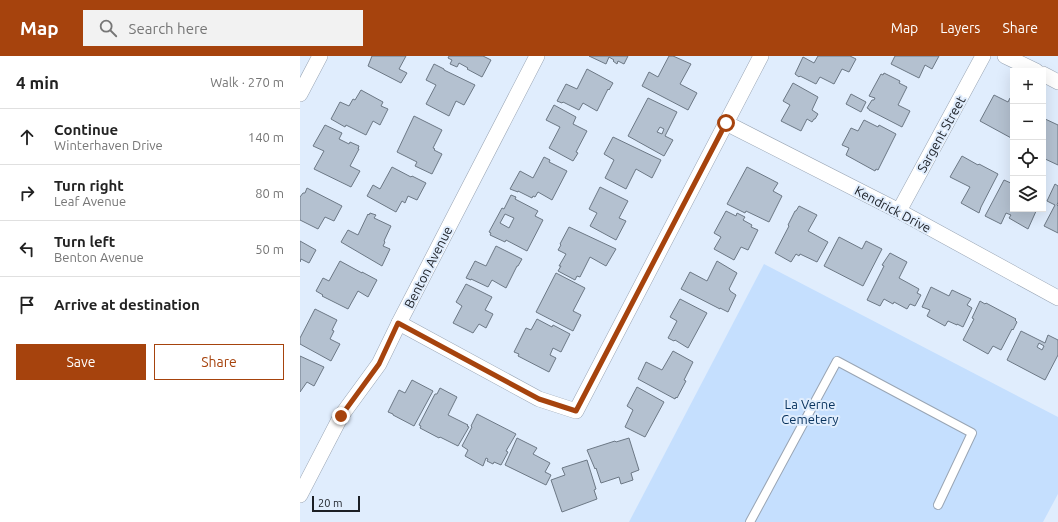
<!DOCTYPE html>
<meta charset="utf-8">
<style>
body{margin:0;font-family:Ubuntu,sans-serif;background:#f2f2f2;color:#222}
.controls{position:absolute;right:12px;top:12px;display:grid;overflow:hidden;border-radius:0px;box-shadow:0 4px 16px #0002}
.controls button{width:36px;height:36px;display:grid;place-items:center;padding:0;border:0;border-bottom:1px solid #e0e0e0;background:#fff;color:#222;font:20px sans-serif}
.scale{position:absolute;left:12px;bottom:10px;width:48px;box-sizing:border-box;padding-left:4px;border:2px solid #1b1f25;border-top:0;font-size:11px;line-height:14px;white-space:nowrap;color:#1b1f25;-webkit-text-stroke:3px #e0edfd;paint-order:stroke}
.stop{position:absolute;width:12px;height:12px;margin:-9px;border:3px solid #a6430d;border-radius:50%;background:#fff}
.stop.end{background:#a6430d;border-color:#fff;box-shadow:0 1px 4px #0008}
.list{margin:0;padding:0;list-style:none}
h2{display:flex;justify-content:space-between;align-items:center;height:52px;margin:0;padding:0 16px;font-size:17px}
h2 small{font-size:13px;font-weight:400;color:#767676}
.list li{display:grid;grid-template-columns:26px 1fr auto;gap:12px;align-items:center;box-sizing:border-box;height:56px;padding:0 16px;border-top:1px solid #e0e0e0}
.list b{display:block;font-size:15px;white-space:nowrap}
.list p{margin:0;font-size:13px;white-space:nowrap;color:#767676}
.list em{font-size:13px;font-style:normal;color:#767676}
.actions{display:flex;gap:8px;padding:12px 16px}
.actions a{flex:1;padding:9px 0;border:1px solid #a6430d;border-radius:0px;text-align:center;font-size:14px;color:#a6430d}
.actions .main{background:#a6430d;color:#fff}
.icon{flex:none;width:22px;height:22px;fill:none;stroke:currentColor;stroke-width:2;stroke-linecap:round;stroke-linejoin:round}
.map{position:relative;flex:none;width:758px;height:466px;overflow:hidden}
header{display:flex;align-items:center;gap:24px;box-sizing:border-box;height:56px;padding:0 20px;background:#a6430d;color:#fff}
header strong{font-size:19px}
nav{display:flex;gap:22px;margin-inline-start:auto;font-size:14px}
.search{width:280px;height:36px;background:#f2f2f2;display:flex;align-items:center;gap:10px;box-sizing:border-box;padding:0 14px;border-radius:0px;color:#767676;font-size:15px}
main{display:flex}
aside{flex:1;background:#fff}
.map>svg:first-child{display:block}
.green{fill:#c5dffe}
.building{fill:#b4c1d0;stroke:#6c7885;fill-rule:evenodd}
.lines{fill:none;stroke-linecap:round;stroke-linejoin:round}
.service-casing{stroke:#99a5b4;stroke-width:10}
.minor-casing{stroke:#99a5b4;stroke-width:16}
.service{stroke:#fff;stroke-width:8}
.minor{stroke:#fff;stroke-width:15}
.route{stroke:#a6430d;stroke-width:5}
.labels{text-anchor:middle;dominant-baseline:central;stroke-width:4;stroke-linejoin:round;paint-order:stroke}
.street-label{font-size:13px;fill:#1b1f25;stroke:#e0edfd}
.park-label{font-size:13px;fill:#06315c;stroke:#e0edfd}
</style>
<header>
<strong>Map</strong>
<div class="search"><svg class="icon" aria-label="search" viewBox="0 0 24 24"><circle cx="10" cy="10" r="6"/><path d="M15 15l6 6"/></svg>Search here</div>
<nav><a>Map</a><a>Layers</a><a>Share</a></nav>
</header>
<main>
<aside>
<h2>4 min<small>Walk · 270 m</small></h2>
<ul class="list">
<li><svg class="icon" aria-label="ahead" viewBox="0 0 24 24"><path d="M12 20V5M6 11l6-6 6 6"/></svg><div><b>Continue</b><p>Winterhaven Drive</p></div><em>140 m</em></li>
<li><svg class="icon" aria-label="right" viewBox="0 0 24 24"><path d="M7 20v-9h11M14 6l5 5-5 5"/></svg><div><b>Turn right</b><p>Leaf Avenue</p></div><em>80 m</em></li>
<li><svg class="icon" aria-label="left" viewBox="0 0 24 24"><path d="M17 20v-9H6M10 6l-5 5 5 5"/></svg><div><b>Turn left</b><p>Benton Avenue</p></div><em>50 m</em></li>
<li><svg class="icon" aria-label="arrive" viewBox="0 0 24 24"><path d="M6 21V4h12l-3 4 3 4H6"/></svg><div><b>Arrive at destination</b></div></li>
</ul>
<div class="actions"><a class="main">Save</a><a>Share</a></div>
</aside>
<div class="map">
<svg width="758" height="466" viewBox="0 0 758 466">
<rect width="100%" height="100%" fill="#e0edfd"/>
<path class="green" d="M 464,208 L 758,361 L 758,438 L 743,466 L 329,466 Z"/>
<g class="building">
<path d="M 72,0 L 106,0 L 99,13 L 107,17 L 101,27 L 68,10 Z"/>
<path d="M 149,0 L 183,0 L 191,4 L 182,21 L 167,13 L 168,12 L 159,7 L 157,11 L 150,8 L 152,4 L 148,2 Z"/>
<path d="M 289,0 L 328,0 L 324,8 L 318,5 L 317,8 L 313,5 L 314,4 L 309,1 L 306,8 Z"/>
<path d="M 369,0 L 373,0 L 391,8 L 380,28 L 397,37 L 388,54 L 342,30 L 349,16 L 358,21 Z"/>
<path d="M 518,0 L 550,0 L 556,3 L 549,16 L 542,13 L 534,28 L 520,21 L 516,28 L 500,20 L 499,21 L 495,18 L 503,1 L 514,7 Z"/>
<path d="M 595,0 L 639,0 L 632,13 L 625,9 L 619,22 L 591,8 Z"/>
<path d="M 134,8 L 144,13 L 144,14 L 175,29 L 164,49 L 156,45 L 149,60 L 126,48 L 136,29 L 126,24 Z"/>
<path d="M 287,13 L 313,27 L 309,34 L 308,33 L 297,55 L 283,47 L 279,54 L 263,46 L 262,47 L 257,45 L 266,28 L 277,33 Z"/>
<path d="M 584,17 L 600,25 L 599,27 L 607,31 L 598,49 L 610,55 L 602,71 L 569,54 L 569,53 L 567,52 L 572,44 L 574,44 L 575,42 L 569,40 L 581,18 L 583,19 Z"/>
<path d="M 493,27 L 518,41 L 512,54 L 518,58 L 515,63 L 514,63 L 512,66 L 507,63 L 501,75 L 481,65 L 490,49 L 483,45 Z"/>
<path d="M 61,34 L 83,46 L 81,50 L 88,53 L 80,69 L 73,65 L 66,79 L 46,69 L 45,71 L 31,63 L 40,46 L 49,50 L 53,43 L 55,44 Z"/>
<path d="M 551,38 L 566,46 L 561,56 L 546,48 Z"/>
<path d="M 694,39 L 708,46 L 710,42 L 713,43 L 713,83 L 680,65 Z"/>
<path d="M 348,42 L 377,56 L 365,80 L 373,84 L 364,100 L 328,80 ZM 360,71 L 364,73 L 362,78 L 357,76 Z"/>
<path d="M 254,49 L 276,61 L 273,68 L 287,75 L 276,96 L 278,97 L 273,105 L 249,92 L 260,71 L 246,64 Z"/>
<path d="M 114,60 L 142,74 L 133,92 L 135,93 L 134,94 L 142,98 L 132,118 L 115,110 L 117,106 L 97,96 Z"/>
<path d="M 743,62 L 758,69 L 758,109 L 743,102 Z"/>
<path d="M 564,64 L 578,71 L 579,69 L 596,78 L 578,114 L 576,113 L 575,115 L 546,99 L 549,92 L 542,89 L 551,72 L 558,75 Z"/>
<path d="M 25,69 L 42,77 L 39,83 L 49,88 L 50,86 L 59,90 L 58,93 L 59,93 L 50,110 L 60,115 L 51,131 L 14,113 L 24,95 L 13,90 Z"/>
<path d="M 313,81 L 361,104 L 352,122 L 336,113 L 326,133 L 305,122 L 314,104 L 304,98 Z"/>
<path d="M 662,100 L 678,109 L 679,108 L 698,118 L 681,151 L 679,157 L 661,147 L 670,131 L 650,121 Z"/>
<path d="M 244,101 L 250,104 L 249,106 L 267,115 L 252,144 L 238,136 L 235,141 L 233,140 L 232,142 L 218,135 L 218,136 L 210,133 L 220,115 L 233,122 Z"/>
<path d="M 92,111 L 111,121 L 112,120 L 126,127 L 117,144 L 108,140 L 105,147 L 102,145 L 96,156 L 67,140 L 73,129 L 80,133 Z"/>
<path d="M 447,111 L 478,127 L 473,135 L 482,140 L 469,166 L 446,155 L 445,157 L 427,148 Z"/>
<path d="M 704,124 L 713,128 L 713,153 L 737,153 L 728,173 L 709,162 L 711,159 L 706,157 L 701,168 L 685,160 Z"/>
<path d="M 755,128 L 758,130 L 758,146 L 757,149 L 758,150 L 758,177 L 744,170 L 755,149 L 747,145 Z"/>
<path d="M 300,131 L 328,145 L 319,162 L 326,165 L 316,184 L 290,170 L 297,157 L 289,153 Z"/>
<path d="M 7,132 L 42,150 L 34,165 L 25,161 L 18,173 L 0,164 L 0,141 L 3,137 L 5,137 Z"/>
<path d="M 211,139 L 216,141 L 215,143 L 238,155 L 235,160 L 243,164 L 227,195 L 206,184 L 205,186 L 190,179 L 191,177 L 189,176 L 202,152 L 204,153 ZM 205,158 L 214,162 L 209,172 L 200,167 Z"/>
<path d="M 499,150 L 517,159 L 508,175 L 528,186 L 517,206 L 500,198 L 499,200 L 496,198 L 491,206 L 475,197 L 489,170 L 488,169 L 495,155 L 496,155 Z"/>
<path d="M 426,155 L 436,160 L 437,157 L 445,161 L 443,164 L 452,169 L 451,171 L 458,174 L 448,194 L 441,191 L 434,204 L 414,193 L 421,181 L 414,177 Z"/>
<path d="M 70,157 L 76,159 L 74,162 L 91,170 L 84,185 L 85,186 L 83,190 L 90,193 L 82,210 L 41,186 L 48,174 L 58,179 L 68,158 L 69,159 Z"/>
<path d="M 269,171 L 316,193 L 306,210 L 290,201 L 280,221 L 277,220 L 275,224 L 258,215 L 261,210 L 259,210 L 266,198 L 258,194 L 261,189 L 260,188 Z"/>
<path d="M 539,181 L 562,193 L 566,185 L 582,193 L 563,230 L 524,210 Z"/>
<path d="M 0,185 L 16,194 L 9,207 L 1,203 L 0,206 Z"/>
<path d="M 196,190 L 222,203 L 218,210 L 217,210 L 206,232 L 192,224 L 188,231 L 171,223 L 171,224 L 166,222 L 175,205 L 186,210 Z"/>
<path d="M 590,197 L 607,206 L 599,222 L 619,233 L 617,237 L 621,239 L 615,250 L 610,248 L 607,253 L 594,246 L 593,248 L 584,243 L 580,250 L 567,244 L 584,210 L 582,209 Z"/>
<path d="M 40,205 L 62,217 L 62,216 L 77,224 L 68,241 L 58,235 L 48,253 L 22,240 L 23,239 L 16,235 L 23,222 L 29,225 Z"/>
<path d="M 417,205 L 437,217 L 429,233 L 430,234 L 430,235 L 436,239 L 428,256 L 420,252 L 420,253 L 381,233 L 390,216 L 407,225 Z"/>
<path d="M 256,217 L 285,232 L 273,255 L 281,259 L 273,275 L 236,256 Z"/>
<path d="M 166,228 L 192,241 L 185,254 L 193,258 L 186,272 L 179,268 L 173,277 L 153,267 L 162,250 L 156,246 Z"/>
<path d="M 631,231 L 649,240 L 652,234 L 671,243 L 667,249 L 672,252 L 663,271 L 657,268 L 657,269 L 648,265 L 645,270 L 627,260 L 630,254 L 622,251 Z"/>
<path d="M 380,243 L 407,257 L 388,292 L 375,284 L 374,285 L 368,282 L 377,265 L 370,261 Z"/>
<path d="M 680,245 L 685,248 L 686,247 L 716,263 L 715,264 L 717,266 L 713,274 L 712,273 L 701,294 L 693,290 L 688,298 L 663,284 L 674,263 L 672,262 Z"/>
<path d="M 15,253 L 37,264 L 32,274 L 34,275 L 30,283 L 40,288 L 31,305 L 0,288 L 0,282 Z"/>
<path d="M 237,263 L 252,271 L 253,269 L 270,278 L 261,296 L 253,292 L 250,299 L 256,302 L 249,316 L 218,300 L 219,298 L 214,296 L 226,272 L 231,274 Z"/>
<path d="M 721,275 L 745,287 L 748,279 L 758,284 L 758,299 L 745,324 L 707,304 ZM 739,287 L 744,290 L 742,294 L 737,291 Z"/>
<path d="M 373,295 L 393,306 L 384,324 L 386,325 L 377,342 L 376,341 L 375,343 L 338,323 L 346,306 L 362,314 Z"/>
<path d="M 0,300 L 24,311 L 14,330 L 7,326 L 0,336 Z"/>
<path d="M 112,324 L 133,335 L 114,370 L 93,359 L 93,358 L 88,356 L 99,334 L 105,337 Z"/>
<path d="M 337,331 L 364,346 L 345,381 L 325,371 L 333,354 L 327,350 Z"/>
<path d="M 140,332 L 157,341 L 148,359 L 168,369 L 167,370 L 169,371 L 158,390 L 140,381 L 139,382 L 120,372 L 121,370 L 119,369 L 135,338 L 137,338 Z"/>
<path d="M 177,358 L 216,378 L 206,395 L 208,396 L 201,409 L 194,406 L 193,408 L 187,405 L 188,403 L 186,402 L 183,410 L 165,400 L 168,394 L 162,390 L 172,371 L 171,370 Z"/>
<path d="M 217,382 L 237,392 L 233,398 L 250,407 L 245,416 L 251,419 L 246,429 L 205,409 Z"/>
<path d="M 329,382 L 339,414 L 331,417 L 333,424 L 321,428 L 319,421 L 301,427 L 296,412 L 295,413 L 287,394 L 315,385 L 316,386 Z"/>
<path d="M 287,404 L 296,433 L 294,434 L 297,443 L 262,456 L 251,424 L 265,419 L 262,412 Z"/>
</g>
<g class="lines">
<g class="service-casing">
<path id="service" d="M 450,466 L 537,305 L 672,377 L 638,449"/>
</g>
<g class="minor-casing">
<g id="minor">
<path d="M 705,0 L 736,15"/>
<path d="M 743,18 L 758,26"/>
<path d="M 0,38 L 20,0"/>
<path d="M 426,67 L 599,155 L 758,242"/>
<path d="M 599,155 L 683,0"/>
<path d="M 99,267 L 239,343 L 276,355 L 461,0"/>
<path d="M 0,439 L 41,360 L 79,308 L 99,267 L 237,0"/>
</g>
</g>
<use href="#service" class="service"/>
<use href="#minor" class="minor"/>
</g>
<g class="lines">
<path class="route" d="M 41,360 L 79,308 L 98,267 L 239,343 L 276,355 L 426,67"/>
</g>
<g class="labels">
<g class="street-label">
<text transform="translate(641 78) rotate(-61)">Sargent Street</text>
<text transform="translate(593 153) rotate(28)">Kendrick Drive</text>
<text transform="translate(128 211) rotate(-63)">Benton Avenue</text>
</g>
<g class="park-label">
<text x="510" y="348">La Verne<tspan x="510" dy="15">Cemetery</tspan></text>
</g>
</g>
</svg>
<div class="controls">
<button>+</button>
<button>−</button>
<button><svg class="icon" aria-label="locate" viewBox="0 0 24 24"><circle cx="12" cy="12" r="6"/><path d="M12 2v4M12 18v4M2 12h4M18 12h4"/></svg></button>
<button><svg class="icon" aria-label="layers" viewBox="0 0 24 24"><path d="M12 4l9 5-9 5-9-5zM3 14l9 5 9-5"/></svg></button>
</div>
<div class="scale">20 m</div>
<div class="stop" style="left:426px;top:67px"></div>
<div class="stop end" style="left:41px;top:360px"></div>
</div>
</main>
